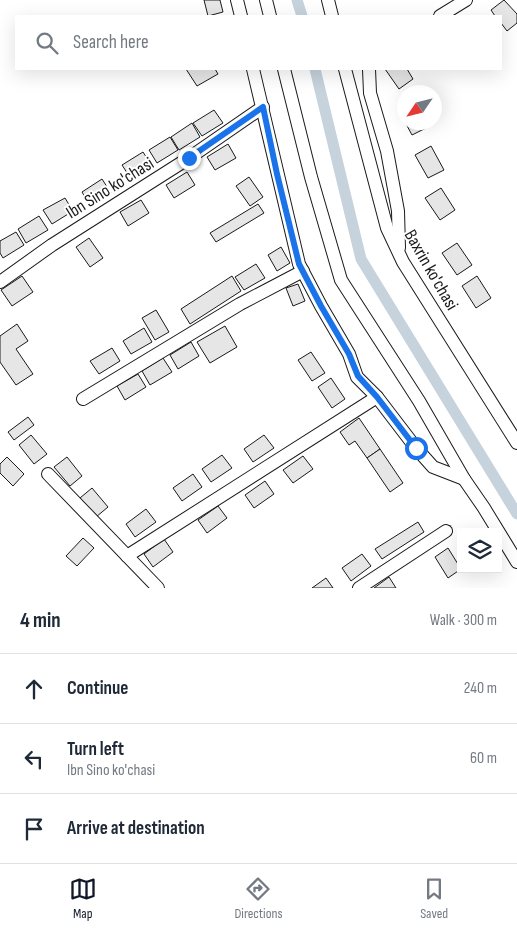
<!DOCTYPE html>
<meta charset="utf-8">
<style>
body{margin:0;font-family:"Sofia Sans Condensed",sans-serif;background:#f2f2f3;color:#1f2937}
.controls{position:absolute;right:15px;bottom:15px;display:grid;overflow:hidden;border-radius:0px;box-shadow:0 5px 20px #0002}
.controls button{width:45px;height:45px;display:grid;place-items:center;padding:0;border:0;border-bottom:1px solid #e0e1e3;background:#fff;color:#1f2937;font:25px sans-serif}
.compass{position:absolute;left:397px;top:85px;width:45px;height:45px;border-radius:50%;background:#fff;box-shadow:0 5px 20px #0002;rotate:235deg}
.stop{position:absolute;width:15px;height:15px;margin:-11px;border:4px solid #1a73e8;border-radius:50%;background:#fff}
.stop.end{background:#1a73e8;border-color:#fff;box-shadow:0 1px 5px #0008}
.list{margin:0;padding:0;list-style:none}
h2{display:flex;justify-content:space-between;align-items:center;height:65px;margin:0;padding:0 20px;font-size:21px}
h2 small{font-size:16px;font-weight:400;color:#747a83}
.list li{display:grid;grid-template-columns:32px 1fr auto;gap:15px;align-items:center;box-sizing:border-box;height:70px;padding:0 20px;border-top:1px solid #e0e1e3}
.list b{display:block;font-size:19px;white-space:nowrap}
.list p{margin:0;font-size:16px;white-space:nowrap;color:#747a83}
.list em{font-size:16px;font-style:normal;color:#747a83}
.icon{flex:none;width:28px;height:28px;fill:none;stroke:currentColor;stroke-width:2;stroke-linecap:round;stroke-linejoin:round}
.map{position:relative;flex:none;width:517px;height:588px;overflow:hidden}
.search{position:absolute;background:#fff;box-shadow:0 5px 20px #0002;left:15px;right:15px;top:15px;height:55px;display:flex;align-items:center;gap:12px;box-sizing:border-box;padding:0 18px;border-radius:0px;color:#747a83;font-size:19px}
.sheet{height:275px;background:#fff}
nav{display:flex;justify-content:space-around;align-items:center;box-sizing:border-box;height:70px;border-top:1px solid #e0e1e3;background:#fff;font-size:14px;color:#747a83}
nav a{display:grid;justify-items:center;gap:2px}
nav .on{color:#111827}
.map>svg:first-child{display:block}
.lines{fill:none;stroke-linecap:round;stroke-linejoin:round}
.canal{stroke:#c6d2dc;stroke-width:11}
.building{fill:#e6e6e6;stroke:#1a1a1a}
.minor-casing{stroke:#1a1a1a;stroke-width:14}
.minor{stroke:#fff;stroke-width:12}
.route{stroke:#1a73e8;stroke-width:6}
.labels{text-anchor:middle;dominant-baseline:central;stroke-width:4;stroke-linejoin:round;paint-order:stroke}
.street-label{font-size:18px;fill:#1a1a1a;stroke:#fff}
</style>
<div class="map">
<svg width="517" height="588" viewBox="0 0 517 588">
<rect width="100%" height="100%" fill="#fff"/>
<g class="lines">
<g class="canal">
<path d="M 297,0 L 302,16"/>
<path d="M 315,69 L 361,259 L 517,514"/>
</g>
</g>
<g class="building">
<path d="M 204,0 L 220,0 L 223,12 L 208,16 Z"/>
<path d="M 504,0 L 517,14 L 517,23 L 507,31 L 501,23 L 501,16 L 495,16 L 491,10 Z"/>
<path d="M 186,69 L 215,69 L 218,74 L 197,86 Z"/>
<path d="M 385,69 L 407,69 L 413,79 L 399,89 Z"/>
<path d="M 214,110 L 223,123 L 202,136 L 193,123 Z"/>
<path d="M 405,122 L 425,122 L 428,127 L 412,135 Z"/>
<path d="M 192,123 L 200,137 L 179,150 L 171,137 Z"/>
<path d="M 170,137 L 178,150 L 157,163 L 149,150 Z"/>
<path d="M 228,144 L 236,158 L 215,170 L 207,157 Z"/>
<path d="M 431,146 L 444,170 L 428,178 L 415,155 Z"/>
<path d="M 143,152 L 152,166 L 131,179 L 122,165 Z"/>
<path d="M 187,172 L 195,185 L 174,198 L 166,185 Z"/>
<path d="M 249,177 L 263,197 L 250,206 L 236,186 Z"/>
<path d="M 102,179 L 111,193 L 90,206 L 82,192 Z"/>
<path d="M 441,188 L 455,210 L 440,220 L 425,198 Z"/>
<path d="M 65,198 L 73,211 L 52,224 L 43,210 Z"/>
<path d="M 141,200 L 149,213 L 128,226 L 120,212 Z"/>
<path d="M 258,204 L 264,213 L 216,242 L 210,233 Z"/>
<path d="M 39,216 L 48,230 L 26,243 L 18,229 Z"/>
<path d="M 16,232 L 24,245 L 3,258 L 0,253 L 0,241 Z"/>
<path d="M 89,238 L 103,258 L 90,267 L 76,247 Z"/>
<path d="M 457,243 L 472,265 L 457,275 L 442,253 Z"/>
<path d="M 281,247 L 290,263 L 277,271 L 268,255 Z"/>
<path d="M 256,264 L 265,278 L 244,290 L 235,277 Z"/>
<path d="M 22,276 L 33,292 L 12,306 L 1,290 Z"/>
<path d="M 232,276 L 241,291 L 190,324 L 181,309 Z"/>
<path d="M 477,276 L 491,298 L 476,308 L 462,286 Z"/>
<path d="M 298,284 L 305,301 L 293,306 L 286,288 Z"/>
<path d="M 156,310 L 169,332 L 155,340 L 142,318 Z"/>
<path d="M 17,324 L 28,341 L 16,349 L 33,374 L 16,385 L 0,362 L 0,336 Z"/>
<path d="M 225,326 L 237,347 L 210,363 L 197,342 Z"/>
<path d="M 144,328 L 152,342 L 131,354 L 123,341 Z"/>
<path d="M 191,342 L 199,356 L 178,369 L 170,355 Z"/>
<path d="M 112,348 L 120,361 L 99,374 L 90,361 Z"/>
<path d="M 311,352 L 325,373 L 312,381 L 298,360 Z"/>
<path d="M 163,358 L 172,372 L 150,385 L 142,371 Z"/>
<path d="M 138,374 L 146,387 L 125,400 L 117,386 Z"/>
<path d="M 331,378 L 345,399 L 332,408 L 318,387 Z"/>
<path d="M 28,417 L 34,425 L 14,440 L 8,432 Z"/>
<path d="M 359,418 L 380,449 L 367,458 L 355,441 L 349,445 L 340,432 Z"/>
<path d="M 31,435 L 47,454 L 34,464 L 19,445 Z"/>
<path d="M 264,435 L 274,448 L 253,462 L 244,449 Z"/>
<path d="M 380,449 L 403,483 L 390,492 L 367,458 Z"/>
<path d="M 222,455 L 232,468 L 211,482 L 202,469 Z"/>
<path d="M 303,456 L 313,469 L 293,483 L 283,470 Z"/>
<path d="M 7,457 L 24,474 L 13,486 L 0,473 L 0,464 Z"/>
<path d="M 67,457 L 82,476 L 70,486 L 54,467 Z"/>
<path d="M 193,474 L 202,487 L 182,501 L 173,488 Z"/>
<path d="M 265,481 L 274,494 L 254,508 L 245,495 Z"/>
<path d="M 92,488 L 108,507 L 96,517 L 80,498 Z"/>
<path d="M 218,506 L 227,518 L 207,533 L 198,520 Z"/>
<path d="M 146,509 L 156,522 L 135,537 L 126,524 Z"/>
<path d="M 418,522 L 424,532 L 382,559 L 375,549 Z"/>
<path d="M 83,538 L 94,548 L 77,566 L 66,556 Z"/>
<path d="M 164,539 L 173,552 L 153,567 L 144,554 Z"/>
<path d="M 448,548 L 461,569 L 448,578 L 435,557 Z"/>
<path d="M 362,554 L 371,566 L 351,581 L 342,568 Z"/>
<path d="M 389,577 L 396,588 L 374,588 Z"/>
<path d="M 326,578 L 333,588 L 312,588 Z"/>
</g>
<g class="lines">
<g class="minor-casing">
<g id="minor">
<path d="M 237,0 L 241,16"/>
<path d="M 266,0 L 270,16"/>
<path d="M 328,0 L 332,16"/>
<path d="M 440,16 L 466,0"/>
<path d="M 253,69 L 299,264 L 321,306 L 349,354 L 357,377 L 377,397 L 416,448 L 433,467 L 464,479"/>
<path d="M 284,69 L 311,177 L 341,280 L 419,401 L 464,479 L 484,508 L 517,562"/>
<path d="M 345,69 L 387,228 L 403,262 L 517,443"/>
<path d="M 369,69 L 370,93 L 387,151 L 398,211 L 399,248"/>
<path d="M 0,282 L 52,245 L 189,158 L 263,107"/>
<path d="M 83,399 L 240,304 L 303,271"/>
<path d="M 48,474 L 158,588"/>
<path d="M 127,556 L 377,397"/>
<path d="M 359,588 L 446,531"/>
</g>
</g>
<use href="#minor" class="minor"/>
</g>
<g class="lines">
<path class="route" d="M 189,158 L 263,107 L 277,174 L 299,264 L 321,306 L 349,354 L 358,376 L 377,397 L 416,448"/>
</g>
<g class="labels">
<g class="street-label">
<text transform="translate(110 188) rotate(-32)">Ibn Sino ko'chasi</text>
<text transform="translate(431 270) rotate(60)">Baxrin ko'chasi</text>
</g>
</g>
</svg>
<div class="controls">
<button><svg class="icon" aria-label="layers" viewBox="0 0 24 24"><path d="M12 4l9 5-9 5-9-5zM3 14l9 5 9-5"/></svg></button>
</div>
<svg class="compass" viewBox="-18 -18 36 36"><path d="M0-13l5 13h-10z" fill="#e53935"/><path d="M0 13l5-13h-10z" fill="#747a83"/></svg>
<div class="stop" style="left:416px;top:448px"></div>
<div class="stop end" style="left:189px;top:158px"></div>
<div class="search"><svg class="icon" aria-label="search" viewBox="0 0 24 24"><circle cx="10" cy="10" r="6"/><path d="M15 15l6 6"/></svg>Search here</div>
</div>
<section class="sheet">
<h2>4 min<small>Walk · 300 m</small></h2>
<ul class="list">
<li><svg class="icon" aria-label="ahead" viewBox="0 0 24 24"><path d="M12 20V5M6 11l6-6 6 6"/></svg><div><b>Continue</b></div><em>240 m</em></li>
<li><svg class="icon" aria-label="left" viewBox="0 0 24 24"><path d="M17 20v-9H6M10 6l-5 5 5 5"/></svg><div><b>Turn left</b><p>Ibn Sino ko'chasi</p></div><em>60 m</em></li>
<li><svg class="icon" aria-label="arrive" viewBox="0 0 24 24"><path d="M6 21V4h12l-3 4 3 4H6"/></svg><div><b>Arrive at destination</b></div></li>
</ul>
</section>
<nav>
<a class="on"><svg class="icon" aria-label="map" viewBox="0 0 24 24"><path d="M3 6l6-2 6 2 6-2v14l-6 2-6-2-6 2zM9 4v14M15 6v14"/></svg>Map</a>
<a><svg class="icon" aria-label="directions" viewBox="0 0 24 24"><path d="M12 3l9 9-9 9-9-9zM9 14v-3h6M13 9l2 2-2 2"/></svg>Directions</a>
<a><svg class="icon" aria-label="saved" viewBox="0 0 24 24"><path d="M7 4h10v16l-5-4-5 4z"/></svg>Saved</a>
</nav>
